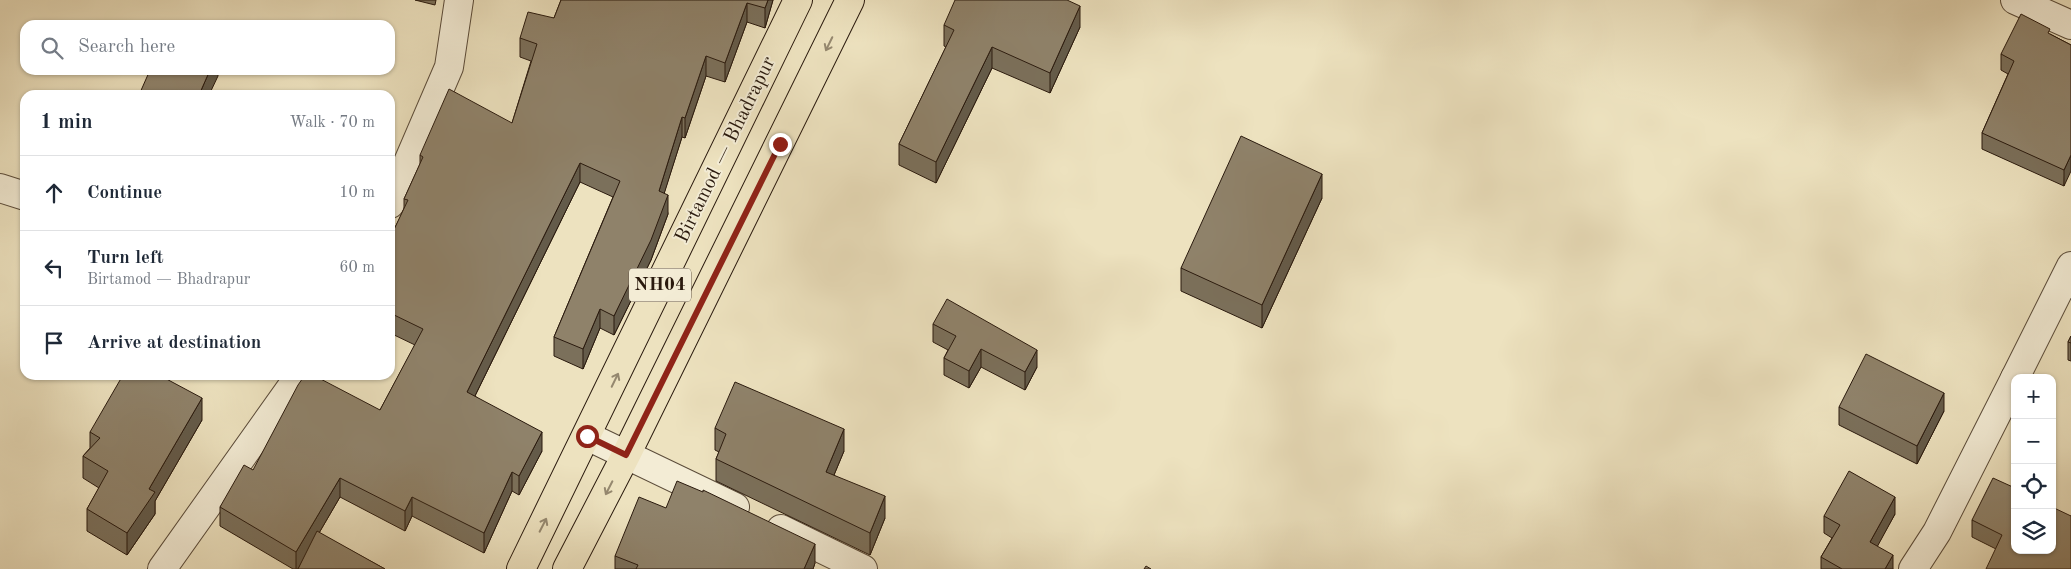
<!DOCTYPE html>
<meta charset="utf-8">
<style>
body{margin:0;font-family:"Old Standard TT",serif;background:#f6f6f7;color:#1f2937}
.controls{position:absolute;right:15px;bottom:15px;display:grid;overflow:hidden;border-radius:10px;box-shadow:0 1px 4px #0004}
.controls button{width:45px;height:45px;display:grid;place-items:center;padding:0;border:0;border-bottom:1px solid #e0e1e3;background:#fff;color:#1f2937;font:25px sans-serif}
.stop{position:absolute;width:15px;height:15px;margin:-11px;border:4px solid #8f2418;border-radius:50%;background:#fff}
.stop.end{background:#8f2418;border-color:#fff;box-shadow:0 1px 5px #0008}
.list{margin:0;padding:0;list-style:none}
h2{display:flex;justify-content:space-between;align-items:center;height:65px;margin:0;padding:0 20px;font-size:21px}
h2 small{font-size:16px;font-weight:400;color:#747a83}
.list li{display:grid;grid-template-columns:32px 1fr auto;gap:15px;align-items:center;box-sizing:border-box;height:75px;padding:0 20px;border-top:1px solid #e0e1e3}
.list b{display:block;font-size:19px;white-space:nowrap}
.list p{margin:0;font-size:16px;white-space:nowrap;color:#747a83}
.list em{font-size:16px;font-style:normal;color:#747a83}
.icon{flex:none;width:28px;height:28px;fill:none;stroke:currentColor;stroke-width:2;stroke-linecap:round;stroke-linejoin:round}
.map{position:relative;flex:none;width:2071px;height:569px;overflow:hidden}
.search{position:absolute;background:#fff;box-shadow:0 1px 4px #0004;left:20px;top:20px;width:375px;height:55px;display:flex;align-items:center;gap:12px;box-sizing:border-box;padding:0 18px;border-radius:15px;color:#747a83;font-size:19px}
.panel{position:absolute;background:#fff;box-shadow:0 1px 4px #0004;left:20px;top:90px;width:375px;height:290px;border-radius:15px}
.map>svg:first-child{display:block}
.lines{fill:none;stroke-linecap:round;stroke-linejoin:round}
.minor-casing{stroke:#5b4c3a;stroke-width:30}
.major-casing{stroke:#2a1a0e;stroke-width:30}
.minor{stroke:#f3ecd5;stroke-width:28}
.major{stroke:#ede2bf;stroke-width:28}
.wall{fill:#7b705b;stroke:#2a1a0e}
.shaded-wall{fill:#645b4a;stroke:#2a1a0e}
.building{fill:#8f826a;stroke:#2a1a0e}
.oneway{stroke:#95886f}
.route{stroke:#8f2418;stroke-width:6}
.labels{text-anchor:middle;dominant-baseline:central;stroke-width:4;stroke-linejoin:round;paint-order:stroke}
.shield{fill:#f3ecd5;stroke:#66594a;stroke-width:1}
.shield-label{font-size:19px;font-weight:bold;fill:#2a1a0e}
.street-label{font-size:20px;fill:#2a1a0e;stroke:#f3ecd5}
</style>
<div class="map">
<svg width="2071" height="569" viewBox="0 0 2071 569">
<rect width="100%" height="100%" fill="#ede2bf"/>
<filter id="stains"><feTurbulence type="fractalNoise" baseFrequency=".004" numOctaves="4"/><feColorMatrix values="0 0 0 0 .2 0 0 0 0 .09 0 0 0 0 .02 0 0 0 .5 -.17"/></filter>
<radialGradient id="worn" r=".72"><stop offset=".6" stop-color="#630" stop-opacity="0"/><stop offset="1" stop-color="#630" stop-opacity=".3"/></radialGradient>
<g class="lines">
<g class="minor-casing">
<g id="minor">
<path d="M 2015,0 L 2071,25"/>
<path d="M 0,188 L 25,196"/>
<path d="M 390,204 L 449,67 L 459,0"/>
<path d="M 2015,378 L 2071,266"/>
<path d="M 587,436 L 735,507"/>
<path d="M 781,529 L 863,569"/>
<path d="M 162,569 L 300,375"/>
<path d="M 1913,569 L 1937,532 L 2015,378"/>
</g>
</g>
<g class="major-casing">
<g id="major">
<path d="M 521,569 L 798,0"/>
<path d="M 567,569 L 626,455 L 850,0"/>
</g>
</g>
<use href="#minor" class="minor"/>
<use href="#major" class="major"/>
</g>
<g class="wall">
<path d="M 415,0 L 436,0 L 435,5 Z"/>
<path d="M 561,0 L 773,0 L 765,28 L 747,22 L 725,82 L 706,76 L 685,138 L 682,137 L 664,193 L 668,214 L 651,260 L 614,335 L 600,328 L 583,369 L 554,356 L 554,337 L 613,197 L 580,182 L 475,396 L 542,451 L 519,495 L 512,491 L 484,553 L 412,516 L 405,531 L 340,497 L 319,533 L 385,569 L 293,569 L 220,526 L 220,507 L 253,470 L 380,410 L 415,345 L 390,333 L 390,238 L 404,209 L 404,199 L 420,164 L 420,155 L 512,123 L 531,61 L 520,57 L 520,38 L 554,18 Z"/>
<path d="M 944,25 L 1080,27 L 1050,93 L 992,68 L 936,183 L 899,165 L 899,144 L 946,47 L 944,46 Z"/>
<path d="M 2050,34 L 2071,45 L 2064,186 L 1982,149 L 1982,133 L 2008,74 L 2001,70 L 2001,54 Z"/>
<path d="M 1322,198 L 1262,328 L 1181,291 L 1181,268 Z"/>
<path d="M 933,324 L 1037,367 L 1025,390 L 981,367 L 969,388 L 944,375 L 944,358 L 948,350 L 933,342 Z"/>
<path d="M 2071,336 L 2071,361 L 2068,360 L 2068,342 Z"/>
<path d="M 1839,407 L 1944,411 L 1917,464 L 1839,425 Z"/>
<path d="M 202,420 L 155,501 L 155,514 L 127,555 L 87,531 L 87,509 L 99,488 L 83,478 L 83,456 L 90,448 L 90,432 Z"/>
<path d="M 715,428 L 844,451 L 834,475 L 885,518 L 870,555 L 716,481 L 716,459 L 719,452 L 715,450 Z"/>
<path d="M 666,508 L 815,563 L 813,569 L 615,569 L 615,556 Z"/>
<path d="M 1895,514 L 1877,546 L 1893,569 L 1821,569 L 1821,557 L 1832,538 L 1824,533 L 1824,516 Z"/>
<path d="M 2071,516 L 1996,549 L 1972,537 L 1972,520 Z"/>
</g>
<g class="shaded-wall">
<path d="M 768,0 L 773,0 L 765,28 L 765,8 Z"/>
<path d="M 747,3 L 747,22 L 725,82 L 725,63 Z"/>
<path d="M 1080,6 L 1080,27 L 1050,93 L 1050,73 Z"/>
<path d="M 992,47 L 992,68 L 936,183 L 936,162 Z"/>
<path d="M 706,56 L 706,76 L 685,138 L 685,118 Z"/>
<path d="M 210,70 L 218,70 L 218,76 L 209,95 L 199,95 Z"/>
<path d="M 682,117 L 682,137 L 659,210 L 659,191 Z"/>
<path d="M 2071,155 L 2071,171 L 2064,186 L 2064,170 Z"/>
<path d="M 580,163 L 580,182 L 467,412 L 467,392 Z"/>
<path d="M 1322,174 L 1322,198 L 1262,328 L 1262,305 Z"/>
<path d="M 668,195 L 668,214 L 651,260 L 614,335 L 614,316 Z"/>
<path d="M 600,309 L 600,328 L 583,369 L 583,349 Z"/>
<path d="M 981,349 L 981,367 L 969,388 L 969,371 Z"/>
<path d="M 1037,350 L 1037,367 L 1025,390 L 1025,372 Z"/>
<path d="M 1944,393 L 1944,411 L 1917,464 L 1917,446 Z"/>
<path d="M 202,398 L 202,420 L 155,501 L 155,514 L 127,555 L 127,533 L 149,489 Z"/>
<path d="M 844,429 L 844,451 L 826,494 L 826,472 Z"/>
<path d="M 542,432 L 542,451 L 519,495 L 519,476 Z"/>
<path d="M 512,472 L 512,491 L 484,553 L 484,533 Z"/>
<path d="M 340,478 L 340,497 L 298,569 L 296,569 L 296,552 Z"/>
<path d="M 885,496 L 885,518 L 870,555 L 870,533 Z"/>
<path d="M 412,497 L 412,516 L 405,531 L 405,511 Z"/>
<path d="M 1895,497 L 1895,514 L 1870,560 L 1870,542 Z"/>
<path d="M 815,544 L 815,563 L 813,569 L 804,569 Z"/>
<path d="M 1893,555 L 1893,569 L 1885,569 Z"/>
</g>
<g class="building">
<path d="M 561,0 L 768,0 L 765,8 L 747,3 L 725,63 L 706,56 L 685,118 L 682,117 L 659,191 L 668,195 L 651,240 L 614,316 L 600,309 L 583,349 L 554,337 L 620,181 L 580,163 L 467,392 L 542,432 L 519,476 L 512,472 L 484,533 L 412,497 L 405,511 L 340,478 L 296,552 L 220,507 L 244,465 L 253,470 L 298,385 L 305,375 L 313,375 L 380,410 L 423,329 L 390,313 L 390,238 L 408,200 L 404,199 L 423,157 L 420,155 L 449,89 L 512,123 L 537,44 L 520,38 L 528,12 L 554,18 Z"/>
<path d="M 955,0 L 1067,0 L 1080,6 L 1050,73 L 992,47 L 936,162 L 899,144 L 954,30 L 944,25 Z"/>
<path d="M 2021,14 L 2050,29 L 2048,33 L 2071,45 L 2071,155 L 2064,170 L 1982,133 L 2014,61 L 2001,54 Z"/>
<path d="M 150,70 L 210,70 L 199,95 L 139,95 Z"/>
<path d="M 1241,136 L 1322,174 L 1262,305 L 1181,268 Z"/>
<path d="M 947,299 L 1037,350 L 1025,372 L 981,349 L 969,371 L 944,358 L 956,336 L 933,324 Z"/>
<path d="M 2071,336 L 2071,343 L 2068,342 Z"/>
<path d="M 1866,354 L 1944,393 L 1917,446 L 1839,407 Z"/>
<path d="M 123,375 L 159,375 L 202,398 L 149,489 L 155,492 L 127,533 L 87,509 L 108,471 L 83,456 L 100,438 L 90,432 Z"/>
<path d="M 735,382 L 844,429 L 826,472 L 885,496 L 870,533 L 716,459 L 726,434 L 715,428 Z"/>
<path d="M 1849,471 L 1895,497 L 1870,542 L 1893,555 L 1885,569 L 1842,569 L 1821,557 L 1840,525 L 1824,516 Z"/>
<path d="M 1993,478 L 2015,488 L 2015,550 L 2052,550 L 2052,507 L 2071,516 L 2071,569 L 1986,569 L 2002,535 L 1972,520 Z"/>
<path d="M 677,481 L 703,492 L 703,490 L 815,544 L 804,569 L 636,569 L 638,565 L 615,556 L 639,497 L 666,508 Z"/>
<path d="M 317,531 L 385,569 L 298,569 Z"/>
<path d="M 1146,566 L 1151,569 L 1144,569 Z"/>
</g>
<defs><path id="oneway-shaft" d="M-6 0H5M1.5-3L5.5 0L1.5 3" fill="none" stroke-width="1.6" stroke-linecap="round" stroke-linejoin="round" transform="scale(1.25)"/></defs>
<g class="oneway">
<use href="#oneway-shaft" transform="translate(829 44) rotate(116)"/>
<use href="#oneway-shaft" transform="translate(615 380) rotate(-64)"/>
<use href="#oneway-shaft" transform="translate(609 488) rotate(117)"/>
<use href="#oneway-shaft" transform="translate(543 525) rotate(-63)"/>
</g>
<g class="lines">
<path class="route" d="M 587,436 L 626,455 L 780,144"/>
</g>
<g class="labels">
<rect class="shield" x="629" y="268.5" width="62" height="33" rx="4"/>
<g class="shield-label">
<text x="660" y="285">NH04</text>
</g>
<g class="street-label">
<text transform="translate(726 150) rotate(-64)">Birtamod — Bhadrapur</text>
</g>
</g>
<rect width="100%" height="100%" filter="url(#stains)"/>
<rect width="100%" height="100%" fill="url(#worn)"/>
</svg>
<div class="controls">
<button>+</button>
<button>−</button>
<button><svg class="icon" aria-label="locate" viewBox="0 0 24 24"><circle cx="12" cy="12" r="6"/><path d="M12 2v4M12 18v4M2 12h4M18 12h4"/></svg></button>
<button><svg class="icon" aria-label="layers" viewBox="0 0 24 24"><path d="M12 4l9 5-9 5-9-5zM3 14l9 5 9-5"/></svg></button>
</div>
<div class="stop" style="left:587px;top:436px"></div>
<div class="stop end" style="left:780px;top:144px"></div>
<div class="search"><svg class="icon" aria-label="search" viewBox="0 0 24 24"><circle cx="10" cy="10" r="6"/><path d="M15 15l6 6"/></svg>Search here</div>
<section class="panel">
<h2>1 min<small>Walk · 70 m</small></h2>
<ul class="list">
<li><svg class="icon" aria-label="ahead" viewBox="0 0 24 24"><path d="M12 20V5M6 11l6-6 6 6"/></svg><div><b>Continue</b></div><em>10 m</em></li>
<li><svg class="icon" aria-label="left" viewBox="0 0 24 24"><path d="M17 20v-9H6M10 6l-5 5 5 5"/></svg><div><b>Turn left</b><p>Birtamod — Bhadrapur</p></div><em>60 m</em></li>
<li><svg class="icon" aria-label="arrive" viewBox="0 0 24 24"><path d="M6 21V4h12l-3 4 3 4H6"/></svg><div><b>Arrive at destination</b></div></li>
</ul>
</section>
</div>
